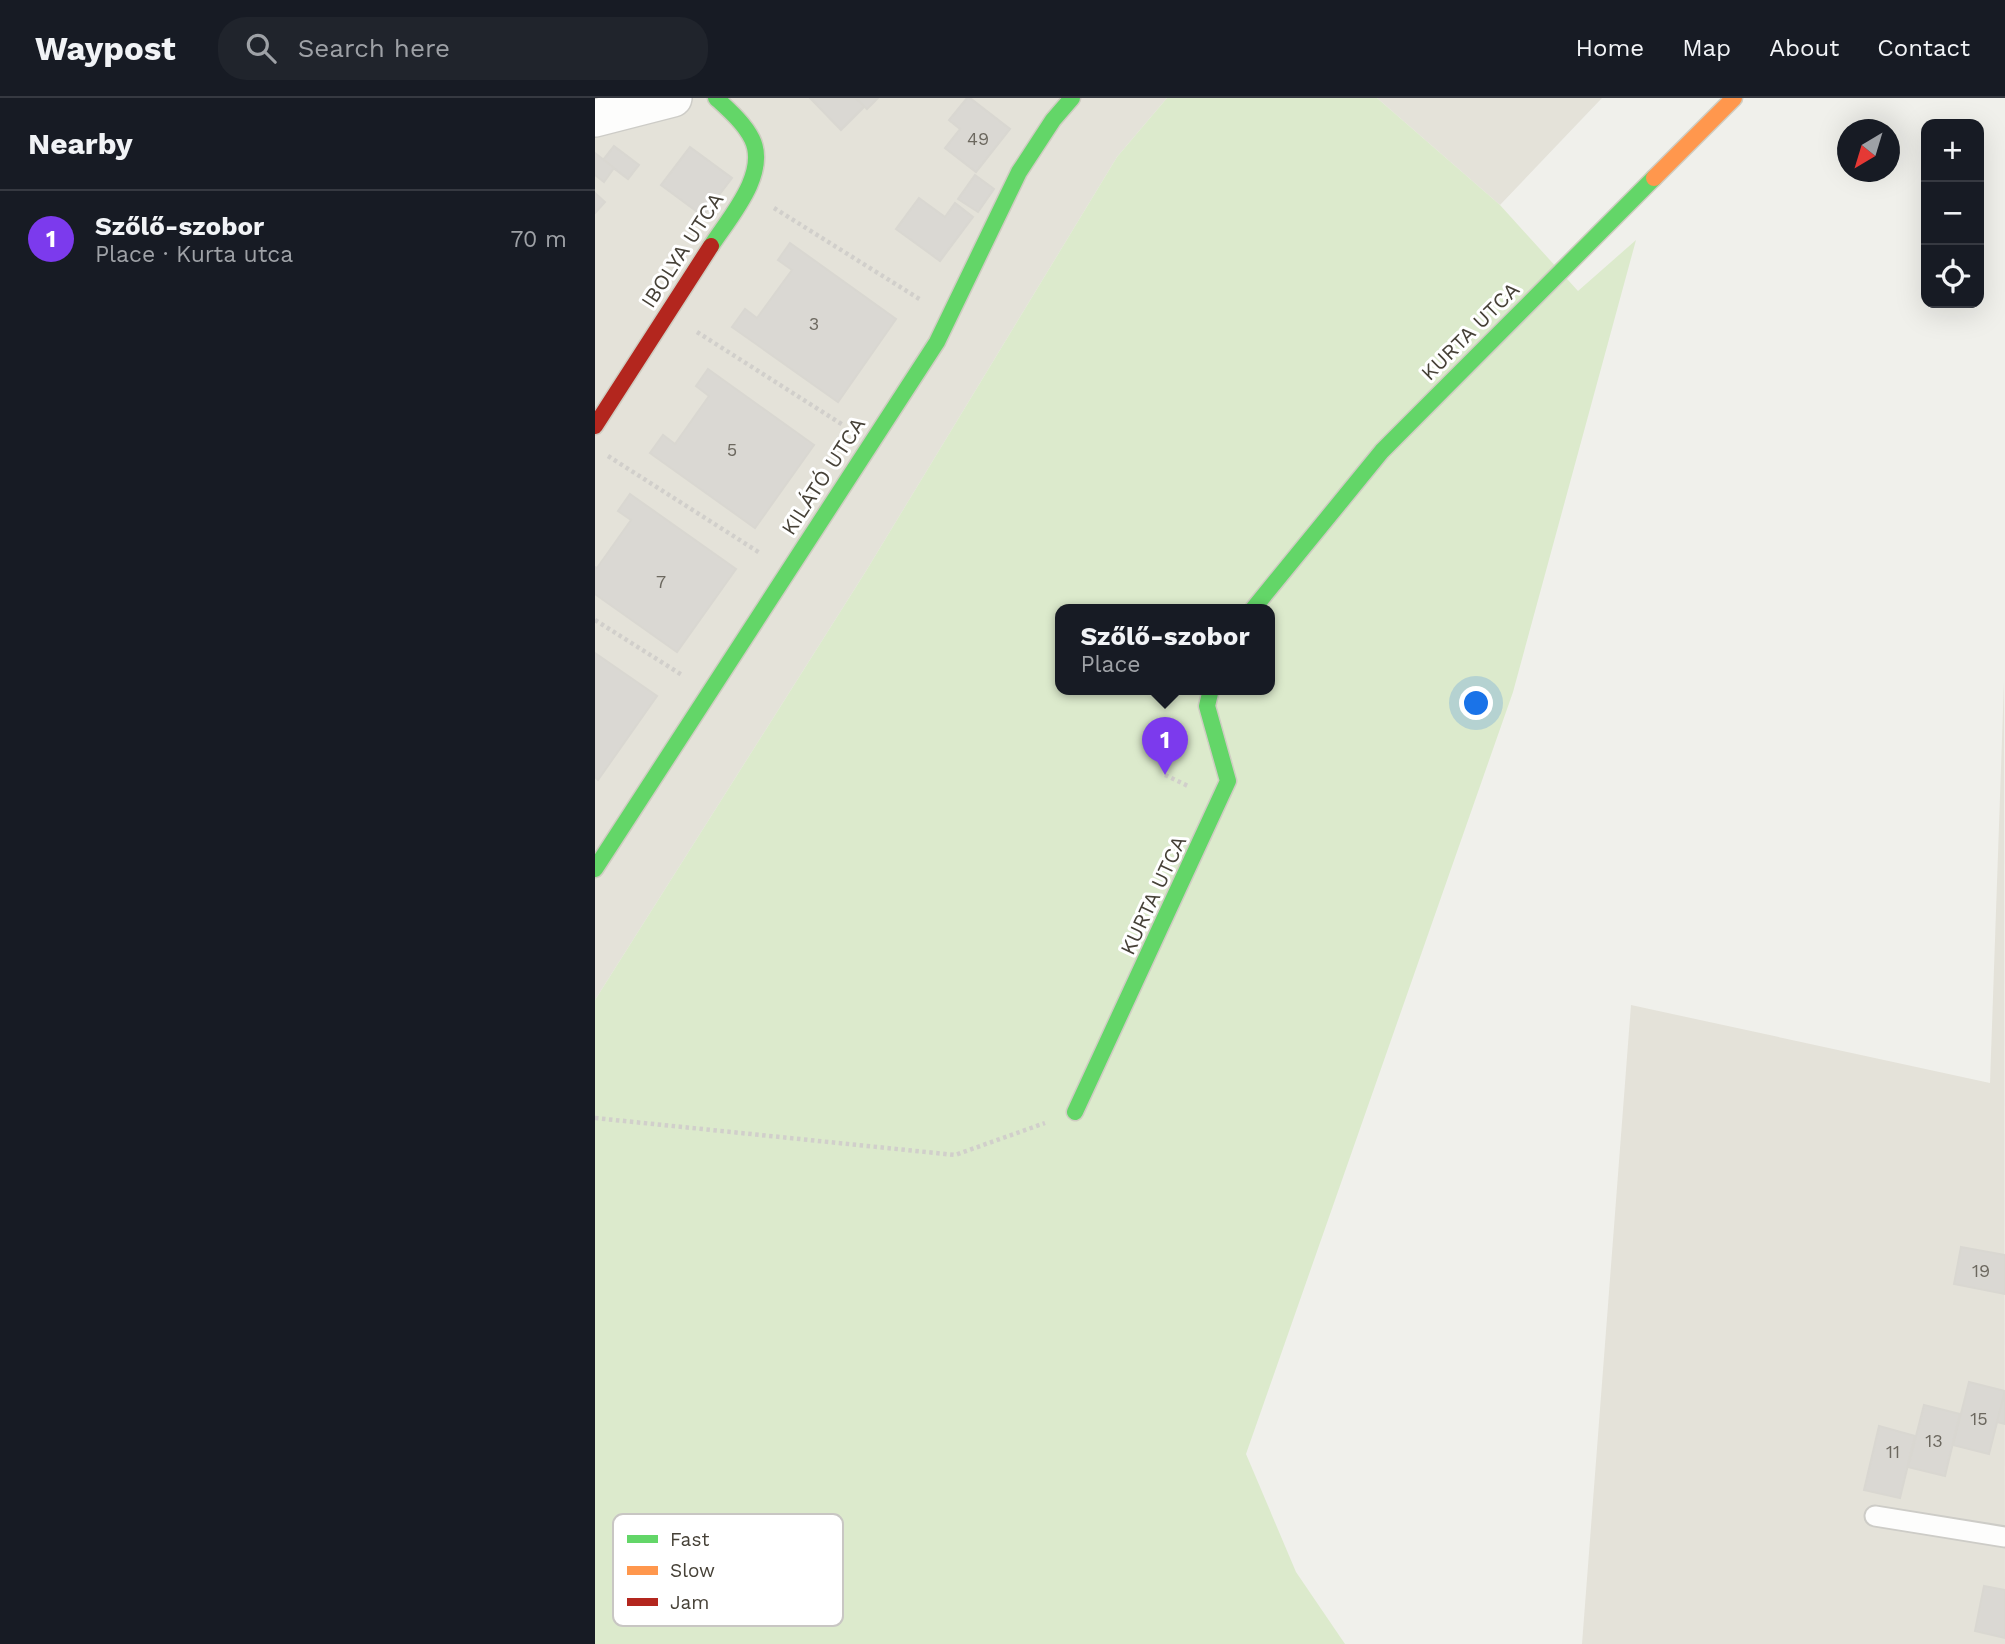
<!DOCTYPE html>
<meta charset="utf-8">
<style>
body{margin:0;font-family:"Work Sans",sans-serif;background:#20242c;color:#f1f3f6}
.controls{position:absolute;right:21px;top:21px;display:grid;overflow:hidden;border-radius:14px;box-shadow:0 7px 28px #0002}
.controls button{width:63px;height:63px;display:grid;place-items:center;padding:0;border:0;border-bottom:2px solid #363941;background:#171b24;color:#f1f3f6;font:35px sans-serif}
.compass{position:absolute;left:1242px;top:21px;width:63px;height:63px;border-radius:50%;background:#171b24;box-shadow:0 7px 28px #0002;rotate:218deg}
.you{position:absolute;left:882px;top:606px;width:24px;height:24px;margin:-18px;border:5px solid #fff;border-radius:50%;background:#1a73e8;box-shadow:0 0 0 10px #1a73e833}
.badge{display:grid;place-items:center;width:46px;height:46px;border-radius:50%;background:#7c3aed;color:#fff;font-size:23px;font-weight:700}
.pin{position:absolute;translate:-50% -58px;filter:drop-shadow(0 2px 4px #0008)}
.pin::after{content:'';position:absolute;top:37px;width:24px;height:21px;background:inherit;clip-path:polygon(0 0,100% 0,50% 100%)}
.popup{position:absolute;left:460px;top:506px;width:220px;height:91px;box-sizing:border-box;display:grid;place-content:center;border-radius:14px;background:#171b24;filter:drop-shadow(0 2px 5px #0005);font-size:23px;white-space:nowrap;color:#9ea1a6}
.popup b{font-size:26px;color:#f1f3f6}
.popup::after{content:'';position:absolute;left:50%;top:100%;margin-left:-14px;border:14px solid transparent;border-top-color:#171b24}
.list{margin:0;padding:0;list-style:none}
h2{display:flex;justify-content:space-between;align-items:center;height:91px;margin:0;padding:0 28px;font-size:30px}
h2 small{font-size:23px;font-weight:400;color:#9ea1a6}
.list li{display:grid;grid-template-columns:46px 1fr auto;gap:21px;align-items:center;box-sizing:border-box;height:98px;padding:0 28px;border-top:2px solid #363941}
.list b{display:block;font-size:26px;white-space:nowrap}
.list p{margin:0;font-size:23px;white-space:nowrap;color:#9ea1a6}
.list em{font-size:23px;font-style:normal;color:#9ea1a6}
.icon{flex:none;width:38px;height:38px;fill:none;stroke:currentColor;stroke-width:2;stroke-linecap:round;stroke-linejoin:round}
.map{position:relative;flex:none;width:1410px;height:1546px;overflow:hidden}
header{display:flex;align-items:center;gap:42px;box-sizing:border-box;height:98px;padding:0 35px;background:#171b24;border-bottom:2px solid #363941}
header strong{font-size:33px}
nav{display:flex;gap:38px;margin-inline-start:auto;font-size:24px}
.search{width:490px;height:63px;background:#20242c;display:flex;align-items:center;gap:18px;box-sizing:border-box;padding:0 24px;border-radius:28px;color:#9ea1a6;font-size:26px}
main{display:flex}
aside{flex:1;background:#171b24}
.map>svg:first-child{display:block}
.residential{fill:#e4e2d9}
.green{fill:#dceacc;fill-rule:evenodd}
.building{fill:#dad8d3;stroke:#d9d7d1;stroke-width:2}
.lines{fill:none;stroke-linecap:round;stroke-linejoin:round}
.lane-casing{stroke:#cdccc7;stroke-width:23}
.street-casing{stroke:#cdccc7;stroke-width:40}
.fast-casing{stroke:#cfcdc2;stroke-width:19}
.slow-casing{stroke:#cfcdc2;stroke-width:19}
.jam-casing{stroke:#cfcdc2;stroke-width:19}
.path{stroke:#d1cfcb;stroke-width:4.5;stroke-dasharray:3.5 3.5;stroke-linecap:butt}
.lane{stroke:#fdfdfc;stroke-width:19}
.street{stroke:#fdfdfc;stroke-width:37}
.fast{stroke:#63d668;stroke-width:16}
.slow{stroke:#ff974d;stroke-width:16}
.jam{stroke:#b3261e;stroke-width:16}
.labels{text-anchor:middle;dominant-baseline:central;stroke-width:6;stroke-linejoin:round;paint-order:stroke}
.number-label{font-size:18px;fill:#6c685f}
.street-label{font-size:21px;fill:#464137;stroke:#fff}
.key{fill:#fff;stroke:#c8c6c3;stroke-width:2}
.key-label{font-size:19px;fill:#464137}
</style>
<header>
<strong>Waypost</strong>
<div class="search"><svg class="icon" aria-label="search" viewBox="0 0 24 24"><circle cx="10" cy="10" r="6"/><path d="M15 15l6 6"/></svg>Search here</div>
<nav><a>Home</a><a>Map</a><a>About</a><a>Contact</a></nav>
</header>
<main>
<aside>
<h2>Nearby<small></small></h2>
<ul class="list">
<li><span class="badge">1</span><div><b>Szőlő-szobor</b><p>Place · Kurta utca</p></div><em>70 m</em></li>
</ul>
</aside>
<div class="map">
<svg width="1410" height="1546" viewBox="0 0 1410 1546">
<rect width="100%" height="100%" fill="#f0f0eb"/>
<g class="residential">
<path d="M 0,0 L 572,0 L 522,59 L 271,473 L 0,902 Z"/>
<path d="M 782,0 L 1007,0 L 905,107 Z"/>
<path d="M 1409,584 L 1410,1546 L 987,1546 L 1036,907 L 1395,985 Z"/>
</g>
<path class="green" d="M 572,0 L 782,0 L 905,107 L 983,193 L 1041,142 L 918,594 L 651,1356 L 701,1474 L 750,1546 L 0,1546 L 0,902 L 271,473 L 522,59 ZM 465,511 L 675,511 L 675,591 L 465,591 Z"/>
<g class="building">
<path d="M 215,0 L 261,0 L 270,8 L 246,32 Z"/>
<path d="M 261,0 L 283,0 L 272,11 Z"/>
<path d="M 372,0 L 375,0 L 415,31 L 381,74 L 350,50 L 365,31 L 354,22 Z"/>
<path d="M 19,48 L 44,67 L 33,81 L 8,62 Z"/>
<path d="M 95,49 L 137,80 L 108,118 L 66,87 Z"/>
<path d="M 0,55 L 19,70 L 9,84 L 0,77 Z"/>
<path d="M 380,77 L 399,91 L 383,114 L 363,101 Z"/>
<path d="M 0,95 L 10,104 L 0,115 Z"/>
<path d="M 324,100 L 350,119 L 360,105 L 378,119 L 345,163 L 301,131 Z"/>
<path d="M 195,145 L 301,221 L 243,304 L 137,229 L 150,211 L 162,220 L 197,172 L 183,162 Z"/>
<path d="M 113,271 L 219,347 L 160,430 L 55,355 L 68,337 L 80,346 L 114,298 L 101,288 Z"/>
<path d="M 35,396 L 141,471 L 82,554 L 0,496 L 0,469 L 2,470 L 36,422 L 23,413 Z"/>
<path d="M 0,555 L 62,598 L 3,682 L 0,679 Z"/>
<path d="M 1366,1149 L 1410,1157 L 1410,1196 L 1359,1186 Z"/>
<path d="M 1374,1284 L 1410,1293 L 1394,1356 L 1358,1347 Z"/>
<path d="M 1410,1294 L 1410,1326 L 1402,1324 Z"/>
<path d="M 1329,1307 L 1365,1316 L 1350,1378 L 1313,1369 Z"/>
<path d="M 1284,1328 L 1320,1338 L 1305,1400 L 1269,1392 Z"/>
<path d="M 1389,1488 L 1410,1492 L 1410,1540 L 1380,1533 Z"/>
</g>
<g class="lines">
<g class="lane-casing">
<path id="lane" d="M 1280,1418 L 1410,1439"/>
</g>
<g class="street-casing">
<path id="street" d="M 0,20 L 78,0"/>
</g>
<g class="fast-casing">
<g id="fast">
<path d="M 116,148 C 134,120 174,76 157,41 C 149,25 134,12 121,0"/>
<path d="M 658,511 L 787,353 L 1059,80"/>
<path d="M 0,771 L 342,244 L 424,74 L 458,22 L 477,0"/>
<path d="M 480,1014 L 633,683 L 612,608 L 616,591"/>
</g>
</g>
<g class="slow-casing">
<path id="slow" d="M 1059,80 L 1139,0"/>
</g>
<g class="jam-casing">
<path id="jam" d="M 0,328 L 116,148"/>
</g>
<g class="path">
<path d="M 179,110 L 326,202"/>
<path d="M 102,234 L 248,327"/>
<path d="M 13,358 L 165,455"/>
<path d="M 0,522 L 87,577"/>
<path d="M 570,677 L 595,689"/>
<path d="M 0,1020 L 360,1057 L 450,1025"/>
</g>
<use href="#lane" class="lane"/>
<use href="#street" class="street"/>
<use href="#fast" class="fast"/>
<use href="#slow" class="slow"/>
<use href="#jam" class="jam"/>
</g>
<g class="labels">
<g class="number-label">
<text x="383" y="40">49</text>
<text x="219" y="225">3</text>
<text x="137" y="351">5</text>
<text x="66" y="483">7</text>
<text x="1386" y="1172">19</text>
<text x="1384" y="1320">15</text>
<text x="1339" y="1342">13</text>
<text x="1298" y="1353">11</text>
</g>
<g class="street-label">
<text transform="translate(87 152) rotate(-57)">IBOLYA UTCA</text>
<text transform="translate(875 233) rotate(-45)">KURTA UTCA</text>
<text transform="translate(228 378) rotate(-57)">KILÁTÓ UTCA</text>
<text transform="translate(558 797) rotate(-65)">KURTA UTCA</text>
</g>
</g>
<rect x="18" y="1416" width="230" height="112" rx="10" class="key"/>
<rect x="32" y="1437" width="31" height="8" fill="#63d668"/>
<rect x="32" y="1468" width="31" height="9" fill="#ff974d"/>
<rect x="32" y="1500" width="31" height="8" fill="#b3261e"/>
<g class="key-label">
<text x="75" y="1448">Fast</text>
<text x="75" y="1479">Slow</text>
<text x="75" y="1511">Jam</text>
</g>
</svg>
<div class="controls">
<button>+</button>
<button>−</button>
<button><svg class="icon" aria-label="locate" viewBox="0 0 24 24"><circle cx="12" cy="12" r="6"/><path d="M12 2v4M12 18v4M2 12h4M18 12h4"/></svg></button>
</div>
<svg class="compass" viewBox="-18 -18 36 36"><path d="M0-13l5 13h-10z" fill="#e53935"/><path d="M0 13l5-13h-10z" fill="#9ea1a6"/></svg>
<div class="you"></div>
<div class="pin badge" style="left:570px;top:677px">1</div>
<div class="popup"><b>Szőlő-szobor</b>Place</div>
</div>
</main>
